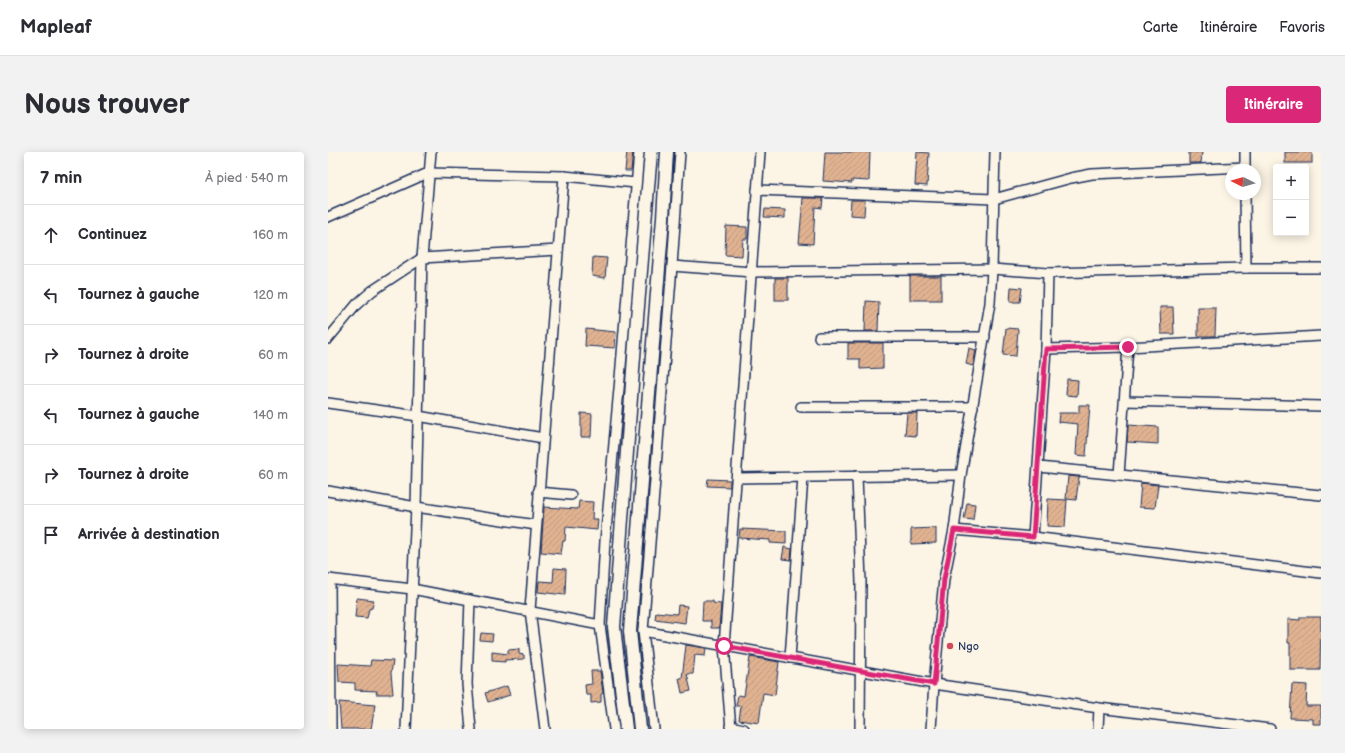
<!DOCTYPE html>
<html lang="fr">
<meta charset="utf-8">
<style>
body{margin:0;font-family:"Balsamiq Sans",sans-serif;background:#f2f2f3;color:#2b2b33}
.controls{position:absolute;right:12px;top:12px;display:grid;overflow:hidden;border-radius:4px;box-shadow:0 2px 10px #0003}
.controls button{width:36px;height:36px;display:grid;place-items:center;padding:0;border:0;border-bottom:1px solid #e1e1e2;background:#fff;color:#2b2b33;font:20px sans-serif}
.compass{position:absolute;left:897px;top:12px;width:36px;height:36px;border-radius:50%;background:#fff;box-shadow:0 2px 10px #0003;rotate:275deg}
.stop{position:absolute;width:12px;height:12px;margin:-9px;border:3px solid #db2777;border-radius:50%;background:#fff}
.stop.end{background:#db2777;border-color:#fff;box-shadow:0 1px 4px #0008}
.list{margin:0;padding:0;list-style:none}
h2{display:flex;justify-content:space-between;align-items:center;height:52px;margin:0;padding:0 16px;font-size:17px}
h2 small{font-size:13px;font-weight:400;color:#7c7c81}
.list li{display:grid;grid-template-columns:26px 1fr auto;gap:12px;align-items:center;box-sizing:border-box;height:60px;padding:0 16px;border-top:1px solid #e1e1e2}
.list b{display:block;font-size:15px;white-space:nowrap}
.list em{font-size:13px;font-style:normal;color:#7c7c81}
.icon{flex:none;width:22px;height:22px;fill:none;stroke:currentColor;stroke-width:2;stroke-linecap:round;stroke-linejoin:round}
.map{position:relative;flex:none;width:993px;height:577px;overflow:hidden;border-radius:4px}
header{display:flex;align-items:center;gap:24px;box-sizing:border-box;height:56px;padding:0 20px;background:#fff;border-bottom:1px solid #e1e1e2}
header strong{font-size:19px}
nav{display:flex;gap:22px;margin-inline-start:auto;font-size:14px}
.intro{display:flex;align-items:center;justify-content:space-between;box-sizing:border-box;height:96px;padding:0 24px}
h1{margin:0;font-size:28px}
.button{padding:10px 18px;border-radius:4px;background:#db2777;color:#fff;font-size:14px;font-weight:700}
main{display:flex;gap:24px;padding:0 24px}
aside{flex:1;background:#fff;border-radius:4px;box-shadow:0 2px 10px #0003}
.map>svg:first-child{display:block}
.building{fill:url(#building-hatch);stroke:#1b2f5e}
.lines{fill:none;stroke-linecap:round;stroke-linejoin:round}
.minor-casing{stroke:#1b2f5e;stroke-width:12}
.tertiary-casing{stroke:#1b2f5e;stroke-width:15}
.minor{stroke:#fcf5e5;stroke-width:9}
.tertiary{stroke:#fcf5e5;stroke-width:12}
.route{stroke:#db2777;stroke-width:5}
.poi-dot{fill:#d1495b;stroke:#fcf5e5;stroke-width:1.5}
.labels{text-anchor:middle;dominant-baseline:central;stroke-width:4;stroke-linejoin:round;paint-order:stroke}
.poi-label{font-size:11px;fill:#1b2f5e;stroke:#fcf5e5;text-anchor:start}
</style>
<header>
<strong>Mapleaf</strong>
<nav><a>Carte</a><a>Itinéraire</a><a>Favoris</a></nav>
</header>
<div class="intro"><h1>Nous trouver</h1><a class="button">Itinéraire</a></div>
<main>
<aside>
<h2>7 min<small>À pied · 540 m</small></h2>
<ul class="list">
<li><svg class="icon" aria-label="ahead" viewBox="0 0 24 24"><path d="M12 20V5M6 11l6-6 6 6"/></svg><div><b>Continuez</b></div><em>160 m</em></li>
<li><svg class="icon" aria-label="left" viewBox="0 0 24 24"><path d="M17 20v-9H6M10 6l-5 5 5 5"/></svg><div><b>Tournez à gauche</b></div><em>120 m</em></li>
<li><svg class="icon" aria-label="right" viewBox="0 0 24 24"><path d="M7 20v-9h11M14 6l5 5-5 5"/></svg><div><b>Tournez à droite</b></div><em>60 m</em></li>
<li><svg class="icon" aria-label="left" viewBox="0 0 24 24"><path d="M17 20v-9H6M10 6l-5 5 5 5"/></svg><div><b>Tournez à gauche</b></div><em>140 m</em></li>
<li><svg class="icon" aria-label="right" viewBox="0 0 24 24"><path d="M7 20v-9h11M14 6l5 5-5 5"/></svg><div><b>Tournez à droite</b></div><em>60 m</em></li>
<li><svg class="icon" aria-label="arrive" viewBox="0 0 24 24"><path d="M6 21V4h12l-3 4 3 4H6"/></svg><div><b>Arrivée à destination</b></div></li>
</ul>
</aside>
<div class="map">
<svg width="993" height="577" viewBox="0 0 993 577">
<defs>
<pattern id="building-hatch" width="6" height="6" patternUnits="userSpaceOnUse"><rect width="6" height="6" fill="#e0b291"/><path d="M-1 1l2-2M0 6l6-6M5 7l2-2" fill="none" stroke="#c0997f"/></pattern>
</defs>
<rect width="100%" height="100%" fill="#fcf5e5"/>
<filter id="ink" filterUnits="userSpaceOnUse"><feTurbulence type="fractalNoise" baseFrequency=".025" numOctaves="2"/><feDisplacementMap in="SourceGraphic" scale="8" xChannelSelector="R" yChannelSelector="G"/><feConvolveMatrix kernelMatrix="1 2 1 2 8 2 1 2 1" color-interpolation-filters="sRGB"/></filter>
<g filter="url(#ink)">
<g class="building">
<path d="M 299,0 L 305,0 L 303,19 L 297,19 Z"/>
<path d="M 497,0 L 542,0 L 541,29 L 524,28 L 524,31 L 495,29 Z"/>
<path d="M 589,0 L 601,1 L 599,34 L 587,33 Z"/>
<path d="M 861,0 L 874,0 L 873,11 L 861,11 Z"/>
<rect x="957" y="0" width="27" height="11"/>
<path d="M 475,46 L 495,46 L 494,56 L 487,55 L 485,92 L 471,91 Z"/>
<path d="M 523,48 L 537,48 L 536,64 L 522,63 Z"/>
<path d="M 437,57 L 457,58 L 457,66 L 436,65 Z"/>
<path d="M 398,74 L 419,75 L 419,87 L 415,87 L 414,104 L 397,103 Z"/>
<path d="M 265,105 L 279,106 L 277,126 L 264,124 Z"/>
<rect x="582" y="124" width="31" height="24"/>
<rect x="447" y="126" width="13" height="22"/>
<path d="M 683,135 L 694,136 L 692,150 L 682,150 Z"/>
<path d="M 538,149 L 551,150 L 550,179 L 537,179 Z"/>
<path d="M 832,155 L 845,155 L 846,182 L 833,182 Z"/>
<path d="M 870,156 L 888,156 L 887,184 L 870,184 Z"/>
<path d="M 678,176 L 690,177 L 688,204 L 675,203 Z"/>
<path d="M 258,177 L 288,180 L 287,196 L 257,194 Z"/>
<path d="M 520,191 L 555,191 L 555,216 L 532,217 L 532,207 L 520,207 Z"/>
<path d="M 641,196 L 648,198 L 645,214 L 638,212 Z"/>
<path d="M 739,227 L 750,228 L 749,244 L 738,243 Z"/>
<path d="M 751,253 L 762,253 L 758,304 L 748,303 L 750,272 L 730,270 L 731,261 L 751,261 Z"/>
<path d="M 253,261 L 264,262 L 263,285 L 253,285 Z"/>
<path d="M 579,261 L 589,261 L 588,284 L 577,283 Z"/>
<path d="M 800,273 L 830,275 L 830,292 L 799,290 Z"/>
<path d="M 740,324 L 751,325 L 748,348 L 738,347 Z"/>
<path d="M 380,327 L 402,328 L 402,335 L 379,334 Z"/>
<path d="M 813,331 L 830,333 L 827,356 L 811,355 Z"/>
<path d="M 720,347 L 739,348 L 737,375 L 719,374 Z"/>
<path d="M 251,349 L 265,350 L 264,367 L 270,367 L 269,378 L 238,375 L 237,389 L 235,389 L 233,402 L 213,400 L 216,355 L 250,357 Z"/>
<path d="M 639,351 L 647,352 L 645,368 L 636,367 Z"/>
<path d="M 608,376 L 608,391 L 583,392 L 583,377 Z"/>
<path d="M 412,377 L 458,379 L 458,392 L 442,391 L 442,388 L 411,386 Z"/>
<path d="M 456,395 L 464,397 L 463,408 L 454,407 Z"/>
<path d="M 226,416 L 238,417 L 237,443 L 210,440 L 211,429 L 225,430 Z"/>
<path d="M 29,446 L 46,448 L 44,456 L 41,457 L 39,466 L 27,465 Z"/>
<path d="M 375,449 L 385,449 L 385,451 L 393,452 L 391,476 L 383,476 L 383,469 L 374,469 Z"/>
<path d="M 350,453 L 359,454 L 357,471 L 327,467 L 328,460 L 349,462 Z"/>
<path d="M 972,465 L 993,465 L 992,518 L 962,518 L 962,491 L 960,491 L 960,467 L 972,468 Z"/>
<path d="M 153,481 L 165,482 L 164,489 L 152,488 Z"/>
<path d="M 358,493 L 378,496 L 377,504 L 367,503 L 365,522 L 359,522 L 363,539 L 354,541 L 351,526 L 354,526 Z"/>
<path d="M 191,497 L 191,502 L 196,503 L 196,507 L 177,508 L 177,510 L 164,509 L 164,500 L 180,502 L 180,498 Z"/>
<path d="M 422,505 L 451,510 L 447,543 L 435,541 L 431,571 L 411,568 L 413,554 L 408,554 L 410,543 L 416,544 Z"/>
<path d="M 43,508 L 65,509 L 63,521 L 65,542 L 48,542 L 49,539 L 27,538 L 27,531 L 11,530 L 10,512 L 42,514 Z"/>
<path d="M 263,519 L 272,519 L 275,541 L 273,542 L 273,550 L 263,551 L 263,543 L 258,543 L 257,533 L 264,532 Z"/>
<path d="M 964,532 L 979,533 L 978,554 L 993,554 L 993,572 L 985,572 L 985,567 L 962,566 Z"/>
<path d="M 179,534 L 182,543 L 160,550 L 157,541 Z"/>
<path d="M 11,550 L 47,553 L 43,577 L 13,577 Z"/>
</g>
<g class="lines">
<g class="minor-casing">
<g id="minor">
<path d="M 917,0 L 917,18"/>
<path d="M 429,38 L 666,47 L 743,26 L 764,22 L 917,15"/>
<path d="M 917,42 L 918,116"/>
<path d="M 0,65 L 100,21 L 236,24 L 308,31"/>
<path d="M 344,114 L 424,120 L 664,117 L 720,121 L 918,116 L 993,116"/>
<path d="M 491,185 L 657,185"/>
<path d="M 0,187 L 29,152 L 44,139 L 94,106 L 230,98"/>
<path d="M 718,197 L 800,195 L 993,184"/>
<path d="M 797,249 L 993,254"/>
<path d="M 0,251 L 90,264 L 215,286"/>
<path d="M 473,255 L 645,255"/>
<path d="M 711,315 L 993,343"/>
<path d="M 791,323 L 800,195"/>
<path d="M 529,324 L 533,430 L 532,577"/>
<path d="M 409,326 L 633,323"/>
<path d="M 0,339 L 88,355 L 208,373"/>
<path d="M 210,340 L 243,343"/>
<path d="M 626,378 L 705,385 L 993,421"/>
<path d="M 705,385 L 718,197 L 720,121"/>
<path d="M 0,427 L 84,437 L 272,473"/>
<path d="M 2,427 L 3,577"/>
<path d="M 142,448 L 139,532 L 143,577"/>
<path d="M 315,479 L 606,532 L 771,556 L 942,577"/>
<path d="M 462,506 L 475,325"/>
<path d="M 402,574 L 416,577"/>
<path d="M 78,577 L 88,355 L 94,106 L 103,0"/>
<path d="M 217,577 L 202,458 L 236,24"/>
<path d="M 286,577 L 272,473 L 277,389 L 292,226 L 311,0"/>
<path d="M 326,577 L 315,479 L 344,114 L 352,0"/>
<path d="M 403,577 L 396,494 L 432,0"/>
<path d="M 603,577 L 606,532 L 616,427 L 626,378 L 633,323 L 662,151 L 664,117 L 667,0"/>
<path d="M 770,577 L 771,556"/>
</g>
</g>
<g class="tertiary-casing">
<g id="tertiary">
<path d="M 298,577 L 286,475 L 308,178 L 323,0"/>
<path d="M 312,577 L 302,479 L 335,66 L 339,0"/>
</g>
</g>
<use href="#minor" class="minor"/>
<use href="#tertiary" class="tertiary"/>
</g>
</g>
<g class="lines" filter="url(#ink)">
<path class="route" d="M 396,494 L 606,532 L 616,427 L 626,378 L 705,385 L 718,197 L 800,195"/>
</g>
<circle class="poi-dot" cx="622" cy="494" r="4"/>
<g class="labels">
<g class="poi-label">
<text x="630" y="494">Ngo</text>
</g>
</g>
</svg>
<div class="controls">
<button>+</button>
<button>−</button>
</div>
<svg class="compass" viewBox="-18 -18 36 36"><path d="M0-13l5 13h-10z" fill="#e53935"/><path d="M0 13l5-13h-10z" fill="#7c7c81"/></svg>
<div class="stop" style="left:396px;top:494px"></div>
<div class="stop end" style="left:800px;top:195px"></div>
</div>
</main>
